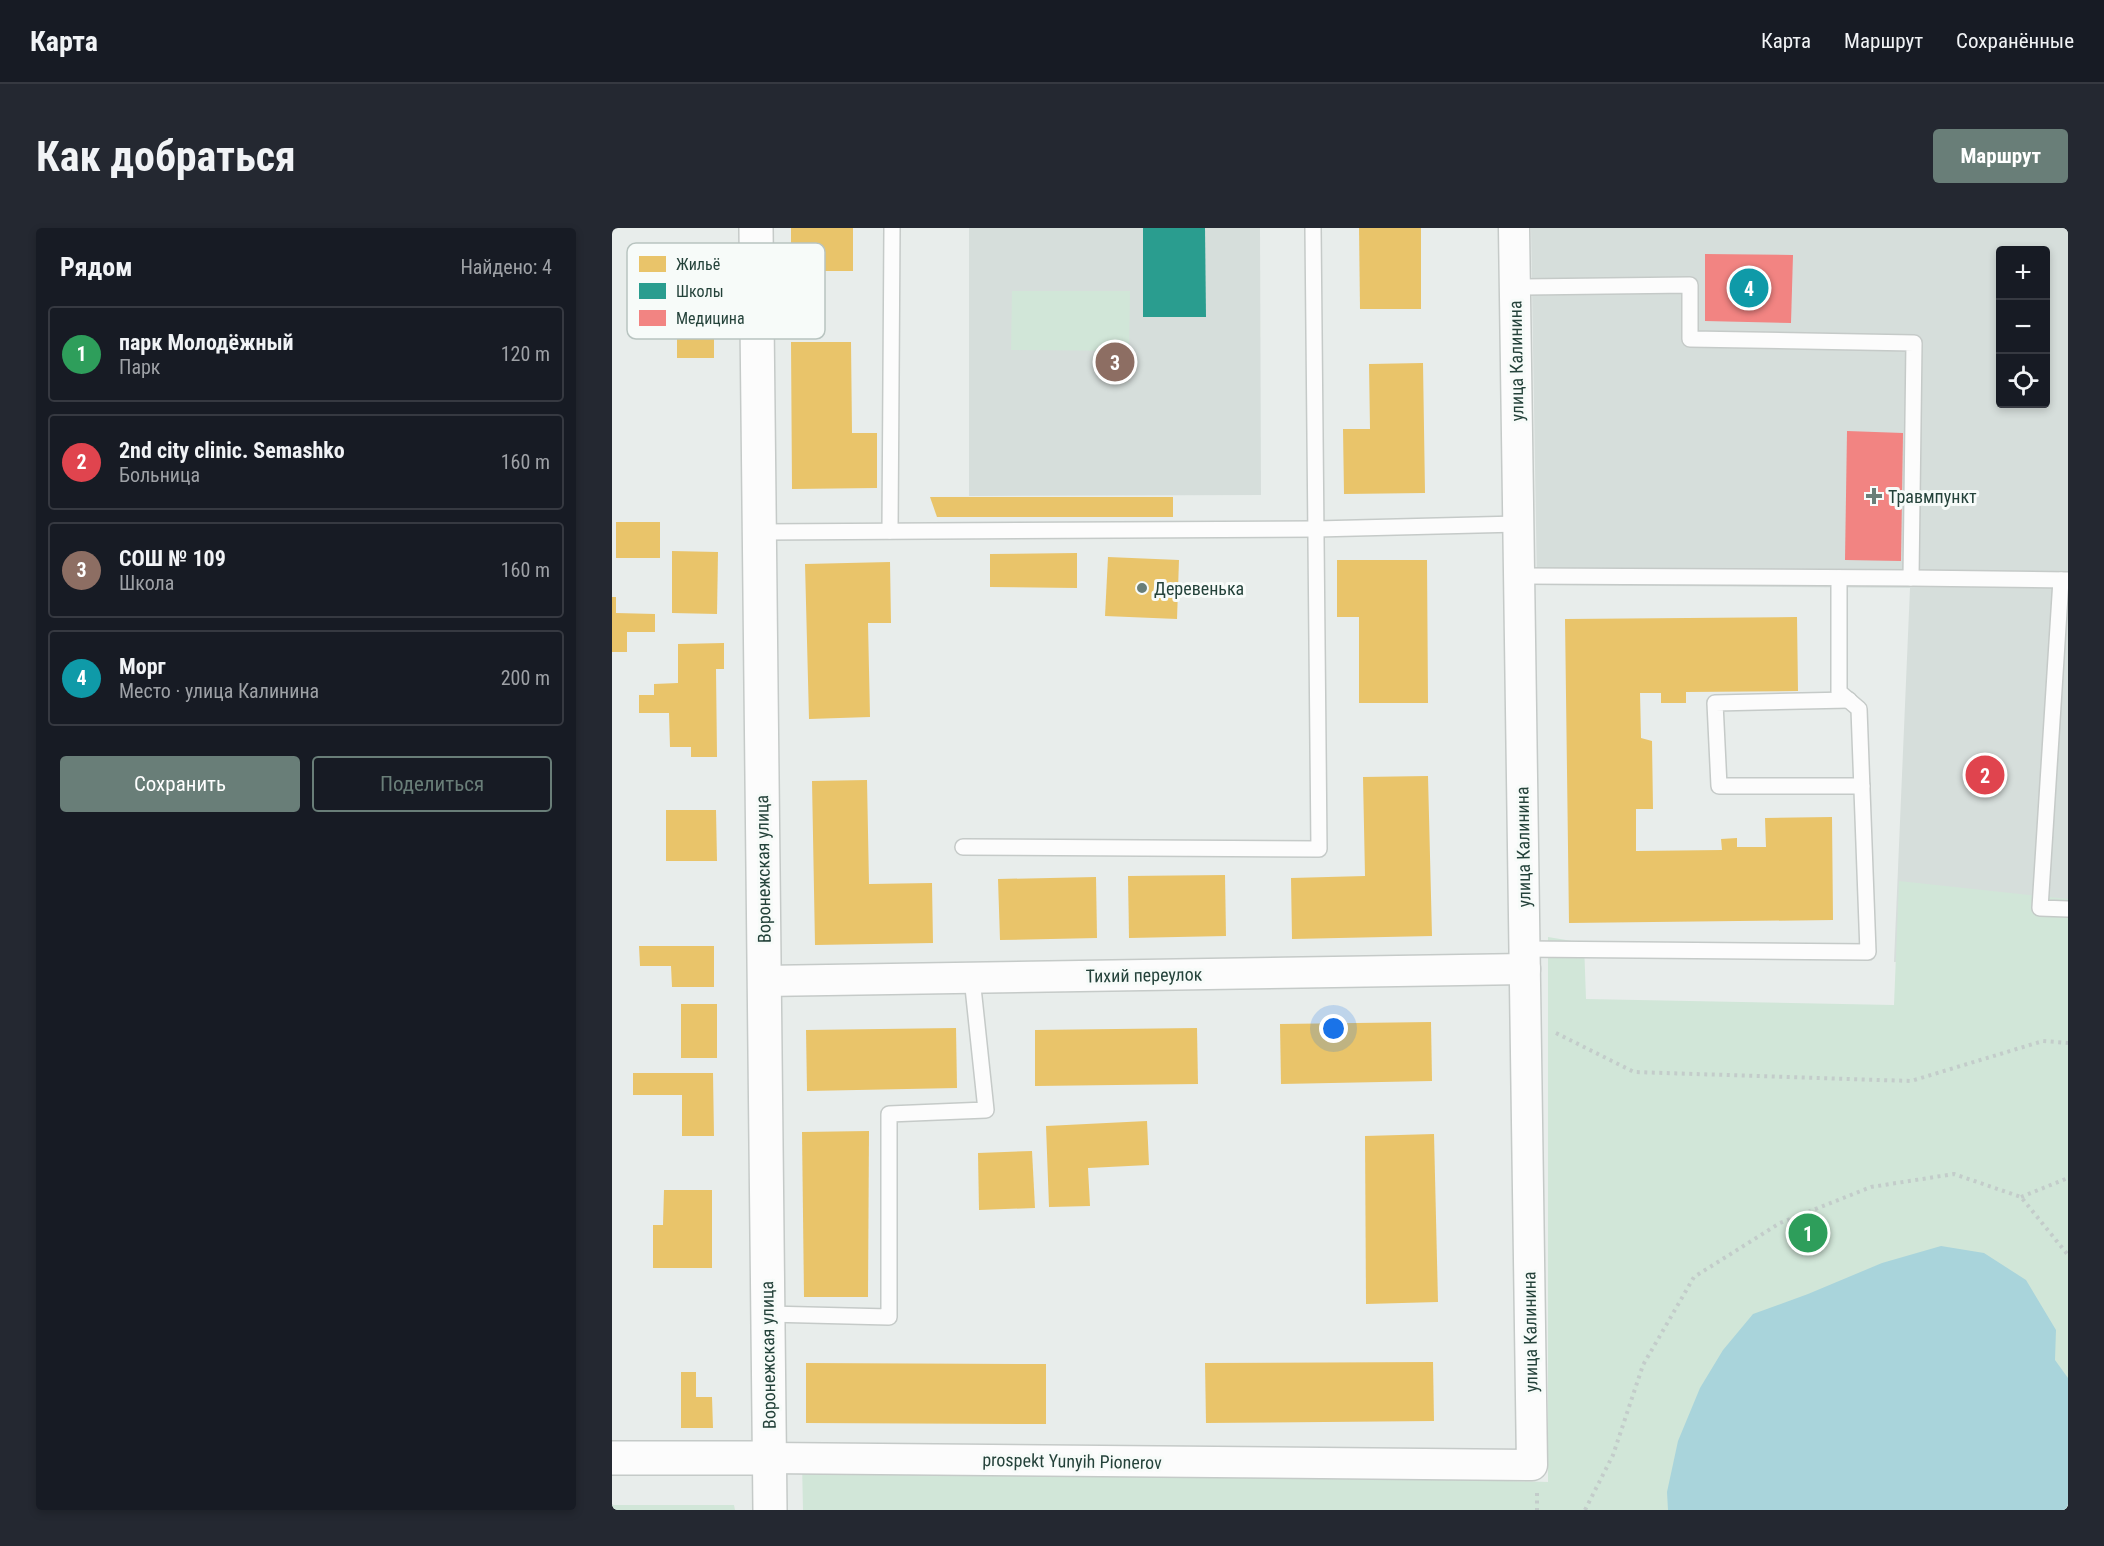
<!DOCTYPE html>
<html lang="ru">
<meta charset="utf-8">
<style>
body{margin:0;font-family:"Roboto Condensed",sans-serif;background:#242831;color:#f1f3f6}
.controls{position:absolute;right:18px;top:18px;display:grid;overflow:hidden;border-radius:6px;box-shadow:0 3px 9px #0003}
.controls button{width:54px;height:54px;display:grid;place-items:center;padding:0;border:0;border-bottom:2px solid #363941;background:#171b24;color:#f1f3f6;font:30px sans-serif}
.you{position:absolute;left:722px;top:801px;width:21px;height:21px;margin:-15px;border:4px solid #fff;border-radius:50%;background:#1a73e8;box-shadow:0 0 0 9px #1a73e833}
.badge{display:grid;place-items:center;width:39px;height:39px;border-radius:50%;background:#697e78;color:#fff;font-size:20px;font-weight:700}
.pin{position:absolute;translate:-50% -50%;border:3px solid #fff;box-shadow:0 2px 6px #0006}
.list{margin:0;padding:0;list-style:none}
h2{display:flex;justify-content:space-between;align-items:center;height:78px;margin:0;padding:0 24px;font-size:26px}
h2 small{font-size:20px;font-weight:400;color:#9ea1a6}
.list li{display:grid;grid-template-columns:39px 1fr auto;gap:18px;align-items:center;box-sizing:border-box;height:96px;margin:0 12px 12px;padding:0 12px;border:2px solid #363941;border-radius:6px}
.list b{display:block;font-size:22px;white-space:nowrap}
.list p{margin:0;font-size:20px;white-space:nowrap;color:#9ea1a6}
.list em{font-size:20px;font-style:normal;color:#9ea1a6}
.actions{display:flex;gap:12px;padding:18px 24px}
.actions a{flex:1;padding:14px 0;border:2px solid #697e78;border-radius:6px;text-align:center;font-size:21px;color:#697e78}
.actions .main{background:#697e78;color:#fff}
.icon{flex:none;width:33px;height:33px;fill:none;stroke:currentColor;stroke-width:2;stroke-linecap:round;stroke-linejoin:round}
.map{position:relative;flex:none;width:1456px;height:1282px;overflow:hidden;border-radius:6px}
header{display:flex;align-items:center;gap:36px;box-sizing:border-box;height:84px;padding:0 30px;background:#171b24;border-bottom:2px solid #363941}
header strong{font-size:28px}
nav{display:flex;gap:33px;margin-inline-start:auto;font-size:21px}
.intro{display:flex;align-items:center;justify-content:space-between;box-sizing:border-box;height:144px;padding:0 36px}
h1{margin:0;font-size:42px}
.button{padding:15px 27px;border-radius:6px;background:#697e78;color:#fff;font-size:21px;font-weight:700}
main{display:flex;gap:36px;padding:0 36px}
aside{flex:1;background:#171b24;border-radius:6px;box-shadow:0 3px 9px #0003}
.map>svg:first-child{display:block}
.built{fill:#d6dedb;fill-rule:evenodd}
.green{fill:#d1e6d8}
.water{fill:#a9d4db}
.homes{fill:#e9c46a}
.schools{fill:#2a9d8f}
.health{fill:#f28482}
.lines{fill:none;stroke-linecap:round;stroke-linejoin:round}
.service-casing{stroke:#c5cac8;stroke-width:18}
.minor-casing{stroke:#c5cac8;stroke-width:33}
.tertiary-casing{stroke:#c5cac8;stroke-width:36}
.path{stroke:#c3ccca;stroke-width:4;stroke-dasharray:3 4.5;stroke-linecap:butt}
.service{stroke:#fcfcfc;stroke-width:15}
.minor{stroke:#fcfcfc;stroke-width:30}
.tertiary{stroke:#fcfcfc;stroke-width:33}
.poi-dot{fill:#697e78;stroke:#f7fbf9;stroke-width:2}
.labels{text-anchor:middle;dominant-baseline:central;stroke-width:6;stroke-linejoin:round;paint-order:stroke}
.street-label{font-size:18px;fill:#24423a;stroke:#f7fbf9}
.poi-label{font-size:18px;fill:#24423a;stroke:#f7fbf9;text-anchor:start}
.key{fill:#f7fbf9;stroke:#b8c4c0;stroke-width:1.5}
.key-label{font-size:16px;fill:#24423a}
</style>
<header>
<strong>Карта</strong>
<nav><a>Карта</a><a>Маршрут</a><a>Сохранённые</a></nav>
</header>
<div class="intro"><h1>Как добраться</h1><a class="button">Маршрут</a></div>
<main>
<aside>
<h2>Рядом<small>Найдено: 4</small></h2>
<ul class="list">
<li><span class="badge" style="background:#2e9e5b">1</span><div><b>парк Молодёжный</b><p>Парк</p></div><em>120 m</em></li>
<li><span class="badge" style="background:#e0444e">2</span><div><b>2nd city clinic. Semashko</b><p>Больница</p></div><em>160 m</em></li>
<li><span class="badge" style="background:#8d6e63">3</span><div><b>СОШ № 109</b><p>Школа</p></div><em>160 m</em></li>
<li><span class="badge" style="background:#0f9aa8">4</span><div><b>Морг</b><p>Место · улица Калинина</p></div><em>200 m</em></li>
</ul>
<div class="actions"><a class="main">Сохранить</a><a>Поделиться</a></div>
</aside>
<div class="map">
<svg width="1456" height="1282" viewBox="0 0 1456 1282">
<rect width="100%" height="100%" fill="#e8edeb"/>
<g class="built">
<path d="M 357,0 L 648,0 L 649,267 L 357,268 Z"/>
<path d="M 919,0 L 1456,0 L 1456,742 L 1282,734 L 1298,360 L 925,357 ZM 1388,22 L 1434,22 L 1434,176 L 1388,176 Z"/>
</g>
<g class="green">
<path d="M 400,63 L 518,63 L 517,123 L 399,122 Z"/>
<path d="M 1287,653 L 1456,671 L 1456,1282 L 191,1282 L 190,1234 L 936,1254 L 936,709 L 972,715 L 974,771 L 1282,777 Z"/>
<path d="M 0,1277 L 122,1277 L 123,1282 L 0,1282 Z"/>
</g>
<path class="water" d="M 1329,1018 L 1372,1025 L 1414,1052 L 1444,1102 L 1443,1132 L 1456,1150 L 1456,1277 L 1453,1282 L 1056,1282 L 1055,1264 L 1066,1213 L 1088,1160 L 1111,1122 L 1141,1086 L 1196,1066 L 1270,1035 Z"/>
<g class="homes">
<rect x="179" y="0" width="62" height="43"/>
<path d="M 747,0 L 809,0 L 809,81 L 748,81 Z"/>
<rect x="65" y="102" width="37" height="28"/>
<path d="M 179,114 L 239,114 L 240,205 L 265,205 L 265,260 L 180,261 Z"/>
<path d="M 811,135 L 813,265 L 732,266 L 731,201 L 758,201 L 757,136 Z"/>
<path d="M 318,269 L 561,269 L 561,289 L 325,289 Z"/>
<rect x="4" y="294" width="44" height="36"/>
<path d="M 60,323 L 106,324 L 105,386 L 60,385 Z"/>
<path d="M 465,325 L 465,360 L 378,359 L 378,326 Z"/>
<path d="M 496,329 L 567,332 L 565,391 L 493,388 Z"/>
<path d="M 725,332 L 815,332 L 816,475 L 747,475 L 747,389 L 725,389 Z"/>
<path d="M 278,334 L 279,395 L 256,395 L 258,489 L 197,491 L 193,336 Z"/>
<path d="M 0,369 L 4,369 L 4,385 L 43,386 L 43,404 L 15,404 L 15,424 L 0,424 Z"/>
<path d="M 1185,389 L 1186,463 L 1074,464 L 1074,475 L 1049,475 L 1049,465 L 1028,465 L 1029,510 L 1040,513 L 1041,581 L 1024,581 L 1024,623 L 1110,622 L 1109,611 L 1125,610 L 1125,619 L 1154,619 L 1153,590 L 1220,589 L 1221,692 L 957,695 L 953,391 Z"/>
<path d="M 112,415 L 112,441 L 104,441 L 105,529 L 79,529 L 79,519 L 58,519 L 57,485 L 27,485 L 27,467 L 42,467 L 42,456 L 66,455 L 66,416 Z"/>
<path d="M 816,548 L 820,708 L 680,711 L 679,650 L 753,648 L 751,549 Z"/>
<path d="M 255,552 L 257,656 L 320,655 L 321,715 L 203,717 L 200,553 Z"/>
<path d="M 54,582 L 104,582 L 105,633 L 54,633 Z"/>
<path d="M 613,647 L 614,708 L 517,710 L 516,648 Z"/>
<path d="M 484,649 L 485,710 L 388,712 L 386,651 Z"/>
<path d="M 27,718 L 102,718 L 102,759 L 60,759 L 59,738 L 28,738 Z"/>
<rect x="69" y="776" width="36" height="54"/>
<path d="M 819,794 L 820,853 L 669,856 L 668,796 Z"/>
<path d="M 344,800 L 345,860 L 195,863 L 194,802 Z"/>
<path d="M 585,800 L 586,856 L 423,858 L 423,802 Z"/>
<path d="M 21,845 L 101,845 L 102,908 L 70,908 L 70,867 L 21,867 Z"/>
<path d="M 535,893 L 537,937 L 476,940 L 478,978 L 437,979 L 434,898 Z"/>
<path d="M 257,903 L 256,1069 L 192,1069 L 190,904 Z"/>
<path d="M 822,906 L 826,1074 L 754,1076 L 753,908 Z"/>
<path d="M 420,923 L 423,980 L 367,982 L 366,925 Z"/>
<path d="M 52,962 L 100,962 L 100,1040 L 41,1040 L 41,997 L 51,997 Z"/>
<path d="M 821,1134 L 822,1193 L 594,1195 L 593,1135 Z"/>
<path d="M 194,1135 L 434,1136 L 434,1196 L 194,1195 Z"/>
<path d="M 69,1144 L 84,1144 L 84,1169 L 100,1169 L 101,1200 L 69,1200 Z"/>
</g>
<path class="schools" d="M 531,0 L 593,0 L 594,89 L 531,89 Z"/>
<g class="health">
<path d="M 1093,26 L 1181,27 L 1179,95 L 1093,93 Z"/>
<path d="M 1235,203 L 1291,205 L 1289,333 L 1233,332 Z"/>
</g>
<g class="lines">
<g class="service-casing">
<g id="service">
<path d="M 903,59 L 1078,57 L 1078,111 L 1302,115 L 1299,350 L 907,348"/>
<path d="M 278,303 L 280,0"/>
<path d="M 147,304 L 704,301 L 906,296"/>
<path d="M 1299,350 L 1456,352"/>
<path d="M 1449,352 L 1428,680 L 1456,681"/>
<path d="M 1237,472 L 1103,475 L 1107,558 L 1250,558"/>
<path d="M 351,619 L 707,621 L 701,0"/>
<path d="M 912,721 L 1256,724 L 1247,481 L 1227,464 L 1227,350"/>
<path d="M 156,1086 L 277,1089 L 277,886 L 374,882 L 360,750"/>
</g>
</g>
<g class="minor-casing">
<g id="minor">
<path d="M 152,753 L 913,741"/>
<path d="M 157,1230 L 920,1237 L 902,0"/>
</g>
</g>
<g class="tertiary-casing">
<g id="tertiary">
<path d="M 144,0 L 158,1282"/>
<path d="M 0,1230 L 157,1230"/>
</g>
</g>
<g class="path">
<path d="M 944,805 L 1022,844 L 1299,853 L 1431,813 L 1456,815"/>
<path d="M 1409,969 L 1456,950"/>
<path d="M 925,1265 L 925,1282"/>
<path d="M 973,1282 L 1001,1227 L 1031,1137 L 1082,1049 L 1168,995 L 1259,959 L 1342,946 L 1409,969 L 1456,1027"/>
</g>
<use href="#service" class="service"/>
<use href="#minor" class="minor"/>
<use href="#tertiary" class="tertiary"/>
</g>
<g class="poi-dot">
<path d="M1259 259h6v6h6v6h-6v6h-6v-6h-6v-6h6z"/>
<circle cx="530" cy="360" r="6"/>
</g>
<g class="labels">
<g class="street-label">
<text transform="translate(904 133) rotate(-91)">улица Калинина</text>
<text transform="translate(911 619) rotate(-91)">улица Калинина</text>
<text transform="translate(151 641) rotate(-91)">Воронежская улица</text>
<text transform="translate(532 747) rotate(-1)">Тихий переулок</text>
<text transform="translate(918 1104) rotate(-91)">улица Калинина</text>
<text transform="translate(156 1127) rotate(-91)">Воронежская улица</text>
<text transform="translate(460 1233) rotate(1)">prospekt Yunyih Pionerov</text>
</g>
<g class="poi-label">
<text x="1276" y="268">Травмпункт</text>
<text x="542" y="360">Деревенька</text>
</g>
</g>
<rect x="15" y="15" width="198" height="96" rx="9" class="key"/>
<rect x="27" y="28" width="27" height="16" fill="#e9c46a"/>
<rect x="27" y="55" width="27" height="16" fill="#2a9d8f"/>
<rect x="27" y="82" width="27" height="16" fill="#f28482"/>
<g class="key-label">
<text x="64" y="42">Жильё</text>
<text x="64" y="69">Школы</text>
<text x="64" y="96">Медицина</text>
</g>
</svg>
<div class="controls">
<button>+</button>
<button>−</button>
<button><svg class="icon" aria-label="locate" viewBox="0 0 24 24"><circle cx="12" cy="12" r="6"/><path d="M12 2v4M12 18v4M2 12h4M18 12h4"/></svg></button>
</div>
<div class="you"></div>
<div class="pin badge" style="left:1196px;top:1005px;background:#2e9e5b">1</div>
<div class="pin badge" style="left:1373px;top:547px;background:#e0444e">2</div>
<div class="pin badge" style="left:503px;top:134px;background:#8d6e63">3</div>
<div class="pin badge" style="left:1137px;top:60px;background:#0f9aa8">4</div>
</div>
</main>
